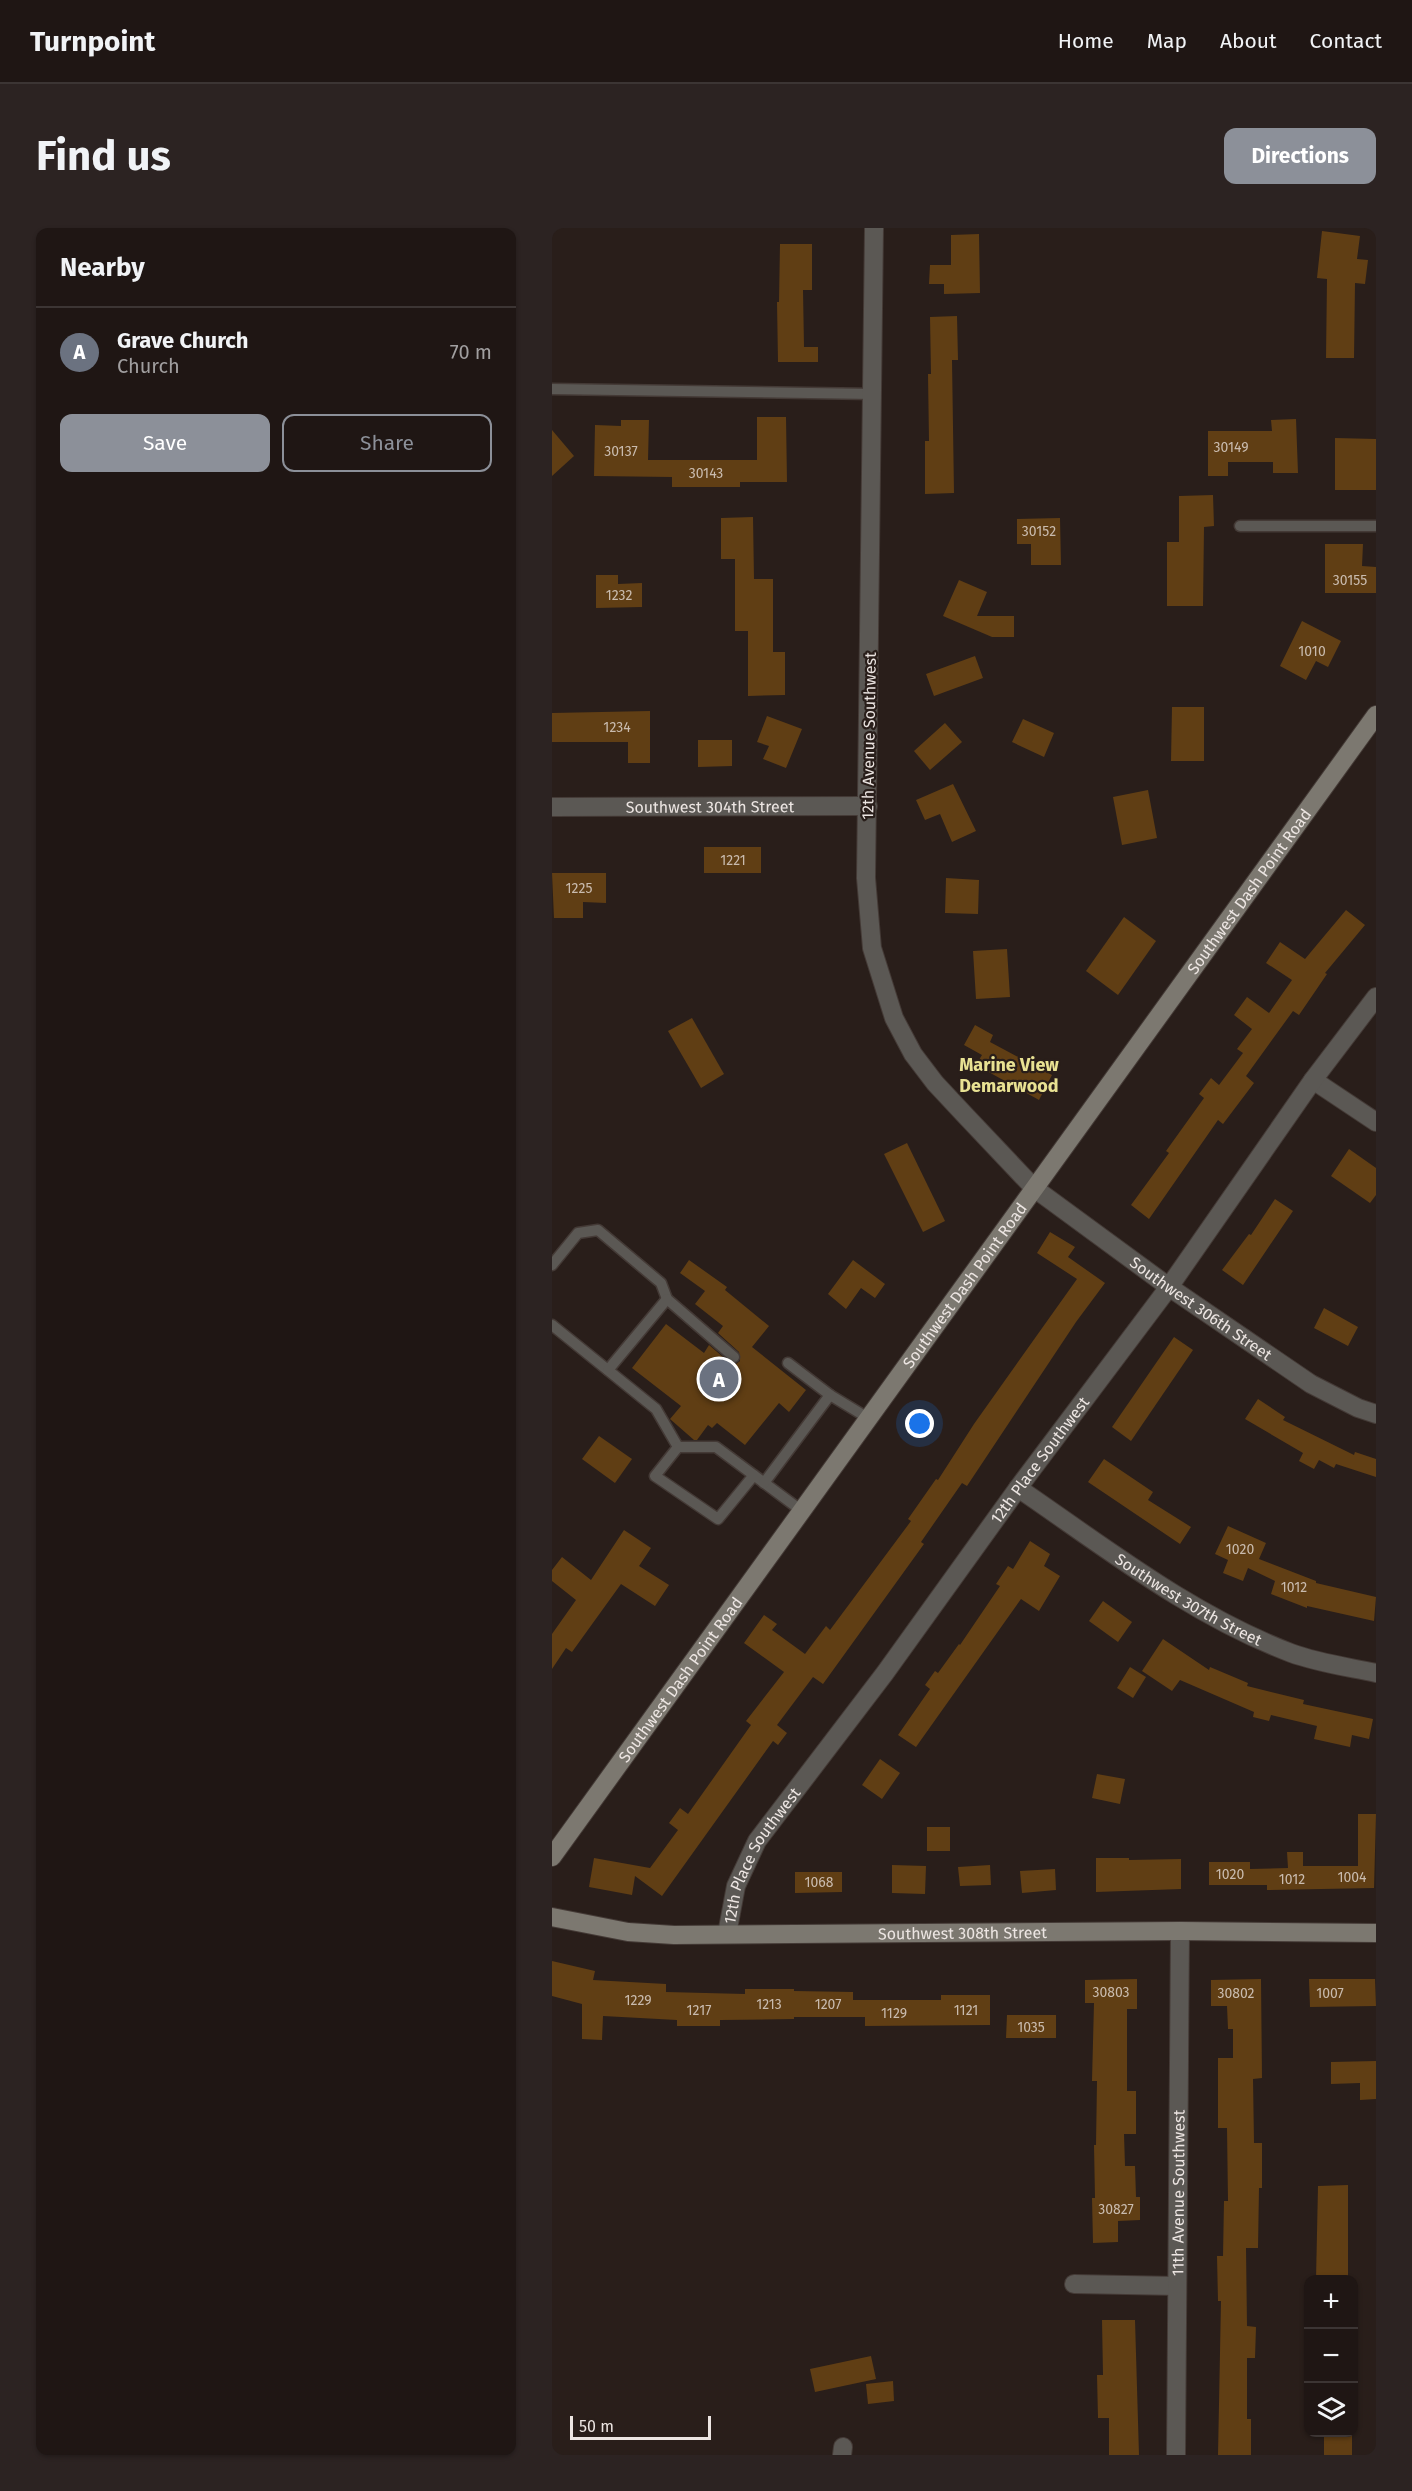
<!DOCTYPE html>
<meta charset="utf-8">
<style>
body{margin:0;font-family:"Fira Sans",sans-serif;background:#2c2322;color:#f1f3f6}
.controls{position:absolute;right:18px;bottom:18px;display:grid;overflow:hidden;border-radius:12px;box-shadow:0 2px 4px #0004}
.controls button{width:54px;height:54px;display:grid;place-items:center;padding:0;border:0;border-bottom:2px solid #3c3534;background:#1f1614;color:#f1f3f6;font:30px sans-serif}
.scale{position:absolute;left:18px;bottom:15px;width:141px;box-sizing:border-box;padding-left:6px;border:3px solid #ece5e2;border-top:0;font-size:16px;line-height:21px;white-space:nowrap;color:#ece5e2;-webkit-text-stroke:4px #291e1a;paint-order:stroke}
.you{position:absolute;left:368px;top:1196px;width:21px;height:21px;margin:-15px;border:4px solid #fff;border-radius:50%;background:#1a73e8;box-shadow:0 0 0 9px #1a73e833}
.badge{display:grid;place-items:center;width:39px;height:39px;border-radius:50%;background:#8c9099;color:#fff;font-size:20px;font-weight:700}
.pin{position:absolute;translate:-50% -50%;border:3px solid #fff;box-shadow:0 2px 6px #0006}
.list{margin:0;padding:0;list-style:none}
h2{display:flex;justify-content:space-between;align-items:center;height:78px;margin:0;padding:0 24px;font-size:26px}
h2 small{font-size:20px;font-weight:400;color:#a19fa0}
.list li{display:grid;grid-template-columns:39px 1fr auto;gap:18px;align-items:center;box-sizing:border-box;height:90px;padding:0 24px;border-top:2px solid #3c3534}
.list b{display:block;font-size:22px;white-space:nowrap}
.list p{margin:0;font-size:20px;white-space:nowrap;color:#a19fa0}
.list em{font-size:20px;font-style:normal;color:#a19fa0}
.actions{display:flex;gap:12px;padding:18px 24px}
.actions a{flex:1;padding:14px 0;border:2px solid #8c9099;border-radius:12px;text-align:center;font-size:21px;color:#8c9099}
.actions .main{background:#8c9099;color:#fff}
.icon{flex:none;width:33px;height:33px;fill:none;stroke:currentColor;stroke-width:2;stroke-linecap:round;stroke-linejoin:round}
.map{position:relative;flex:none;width:824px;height:2227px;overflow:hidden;border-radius:12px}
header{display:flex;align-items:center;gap:36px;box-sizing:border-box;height:84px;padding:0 30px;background:#1f1614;border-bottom:2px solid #3c3534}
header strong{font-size:28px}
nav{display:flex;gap:33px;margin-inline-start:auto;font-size:21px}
.intro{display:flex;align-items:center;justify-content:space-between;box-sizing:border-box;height:144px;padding:0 36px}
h1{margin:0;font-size:42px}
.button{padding:15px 27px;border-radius:12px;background:#8c9099;color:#fff;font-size:21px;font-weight:700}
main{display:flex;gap:36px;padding:0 36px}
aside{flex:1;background:#1f1614;border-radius:12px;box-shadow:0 2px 4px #0004}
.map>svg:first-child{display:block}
.building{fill:#603e14}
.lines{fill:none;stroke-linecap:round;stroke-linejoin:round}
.lane-casing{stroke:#443a36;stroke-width:13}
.street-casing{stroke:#443a36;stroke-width:20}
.secondary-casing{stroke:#443a36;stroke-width:20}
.lane{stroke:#5b5854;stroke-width:10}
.street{stroke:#5b5854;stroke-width:18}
.secondary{stroke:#7c7870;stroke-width:18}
.labels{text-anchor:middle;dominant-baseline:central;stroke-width:4.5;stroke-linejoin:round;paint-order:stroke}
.number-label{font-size:14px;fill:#c9bbae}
.street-label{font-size:16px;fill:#ece5e2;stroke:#291e1a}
.neighbourhood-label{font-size:18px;font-weight:bold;fill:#e9e293;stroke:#291e1a}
</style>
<header>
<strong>Turnpoint</strong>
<nav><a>Home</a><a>Map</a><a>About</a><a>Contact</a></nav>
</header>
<div class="intro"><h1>Find us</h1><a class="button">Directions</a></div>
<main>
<aside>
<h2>Nearby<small></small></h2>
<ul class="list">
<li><span class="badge" style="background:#6b7280">A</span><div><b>Grave Church</b><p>Church</p></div><em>70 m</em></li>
</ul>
<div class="actions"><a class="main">Save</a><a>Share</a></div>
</aside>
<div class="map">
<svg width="824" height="2227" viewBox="0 0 824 2227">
<rect width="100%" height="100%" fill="#291e1a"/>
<g class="building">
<path d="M 770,3 L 808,8 L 805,31 L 816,32 L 813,56 L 803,55 L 802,130 L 774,130 L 775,51 L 765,50 Z"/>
<path d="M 427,6 L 428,65 L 392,66 L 392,56 L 377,56 L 378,37 L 399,37 L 399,7 Z"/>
<path d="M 228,16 L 260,16 L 260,62 L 251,62 L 252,119 L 266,119 L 266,134 L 226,134 L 225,74 L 227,74 Z"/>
<path d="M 405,88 L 406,132 L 400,132 L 402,265 L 373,266 L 373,213 L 377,213 L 376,146 L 379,146 L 378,89 Z"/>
<path d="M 205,189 L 234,189 L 235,254 L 188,254 L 188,259 L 120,259 L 120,249 L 42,248 L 43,197 L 69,198 L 69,192 L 97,192 L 96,232 L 205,232 Z"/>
<path d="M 744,191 L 746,245 L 721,245 L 721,234 L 676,234 L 676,248 L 656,248 L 656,203 L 720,203 L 719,192 Z"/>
<path d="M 0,202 L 22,228 L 0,248 Z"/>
<path d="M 783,210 L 824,211 L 824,262 L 783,262 Z"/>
<path d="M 661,267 L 662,298 L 652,299 L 651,378 L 615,378 L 615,314 L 627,314 L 627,268 Z"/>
<path d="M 201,289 L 202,351 L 221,351 L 221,424 L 233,424 L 233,467 L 196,468 L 196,403 L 183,403 L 183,331 L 169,331 L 169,290 Z"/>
<path d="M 508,290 L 509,337 L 479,337 L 479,316 L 465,316 L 465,291 Z"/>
<path d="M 773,316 L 811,316 L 810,338 L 824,339 L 824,365 L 773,365 Z"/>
<path d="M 44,347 L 66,347 L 66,356 L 90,355 L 90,379 L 44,380 Z"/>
<path d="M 407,352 L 435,364 L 425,388 L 462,388 L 462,409 L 440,409 L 391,388 Z"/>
<path d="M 750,393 L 789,413 L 776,439 L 764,433 L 754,452 L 728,438 Z"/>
<path d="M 423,428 L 431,450 L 382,468 L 374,446 Z"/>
<path d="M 620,479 L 652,479 L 652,533 L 619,533 Z"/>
<path d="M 98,483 L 98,535 L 76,535 L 76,514 L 0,514 L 0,485 Z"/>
<path d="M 215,488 L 250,501 L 234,540 L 211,531 L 217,518 L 205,514 Z"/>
<path d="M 471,491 L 502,505 L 492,529 L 460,514 Z"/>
<path d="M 393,495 L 410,514 L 378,542 L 362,523 Z"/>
<path d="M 146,512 L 180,512 L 180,538 L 146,539 Z"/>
<path d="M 401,556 L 424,603 L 400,614 L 388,586 L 373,592 L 364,572 Z"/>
<path d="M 596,562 L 605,610 L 570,617 L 561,569 Z"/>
<rect x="152" y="619" width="57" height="26"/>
<path d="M 0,645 L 54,645 L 54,675 L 31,674 L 31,690 L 2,690 Z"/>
<path d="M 394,650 L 427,652 L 426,686 L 393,685 Z"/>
<path d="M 794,682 L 813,697 L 773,745 L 775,746 L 747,787 L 741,783 L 694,848 L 702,855 L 671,896 L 666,892 L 597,991 L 579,977 L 617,925 L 614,923 L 652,870 L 647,866 L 659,850 L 667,857 L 691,825 L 685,821 L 700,801 L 682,787 L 695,769 L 717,785 L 740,752 L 714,735 L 728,714 L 753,731 Z"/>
<path d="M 572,689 L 604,713 L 566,767 L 534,743 Z"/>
<path d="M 455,721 L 458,769 L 424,771 L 421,723 Z"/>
<path d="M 140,790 L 172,846 L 149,860 L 116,803 Z"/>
<path d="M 423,797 L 441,807 L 438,814 L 500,847 L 487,872 L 424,837 L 430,827 L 412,817 Z"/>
<path d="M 355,915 L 393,993 L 371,1004 L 332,926 Z"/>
<path d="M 797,921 L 824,940 L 824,967 L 818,975 L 779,948 Z"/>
<path d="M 723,971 L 741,983 L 691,1057 L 670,1042 L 697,1006 L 699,1007 Z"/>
<path d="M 498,1004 L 523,1019 L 516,1029 L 553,1055 L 524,1094 L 415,1258 L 410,1255 L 369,1314 L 372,1316 L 271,1456 L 261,1449 L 225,1497 L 235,1505 L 226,1517 L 221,1513 L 110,1668 L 83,1648 L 80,1667 L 37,1659 L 42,1630 L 98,1640 L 126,1602 L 117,1595 L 128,1580 L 136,1586 L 199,1497 L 194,1493 L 232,1444 L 192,1415 L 212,1387 L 225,1396 L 220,1402 L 253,1426 L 274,1398 L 278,1402 L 359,1293 L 356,1291 L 384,1251 L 386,1252 L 422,1196 L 525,1051 L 485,1025 Z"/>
<path d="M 137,1032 L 175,1059 L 173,1062 L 217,1098 L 200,1119 L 254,1162 L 237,1184 L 227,1175 L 193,1217 L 165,1195 L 160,1200 L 156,1197 L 145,1212 L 142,1212 L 118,1191 L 129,1178 L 80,1140 L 114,1096 L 152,1125 L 157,1117 L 178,1135 L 184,1136 L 188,1133 L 187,1124 L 166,1105 L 171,1098 L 143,1076 L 153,1063 L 128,1045 Z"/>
<path d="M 301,1032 L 333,1056 L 323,1070 L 309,1060 L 294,1081 L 276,1066 Z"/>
<path d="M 772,1080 L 806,1099 L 796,1118 L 762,1100 Z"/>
<path d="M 622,1109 L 641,1122 L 579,1213 L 560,1199 Z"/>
<path d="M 706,1171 L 733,1189 L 731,1192 L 802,1227 L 803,1224 L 824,1231 L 824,1249 L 784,1236 L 782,1240 L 767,1232 L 762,1241 L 747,1233 L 751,1225 L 693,1191 Z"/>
<path d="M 47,1208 L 80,1231 L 63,1255 L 30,1231 Z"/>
<path d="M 552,1231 L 601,1264 L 596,1272 L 639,1299 L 628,1316 L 536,1254 Z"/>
<path d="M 676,1298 L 714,1315 L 707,1331 L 764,1353 L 764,1355 L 824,1369 L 822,1393 L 755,1378 L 755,1380 L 719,1366 L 723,1353 L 696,1340 L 691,1353 L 671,1345 L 676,1332 L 663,1326 Z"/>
<path d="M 72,1302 L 99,1320 L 87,1338 L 117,1357 L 103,1378 L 69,1356 L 20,1424 L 14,1420 L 0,1441 L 0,1406 L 24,1372 L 0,1353 L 0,1342 L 10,1329 L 39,1352 Z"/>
<path d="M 478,1313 L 498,1326 L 492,1338 L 508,1348 L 487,1383 L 469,1371 L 364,1519 L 346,1507 L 378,1461 L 373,1457 L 383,1443 L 386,1445 L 407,1416 L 408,1417 L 448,1358 L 444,1356 L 456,1338 L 461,1341 Z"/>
<path d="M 551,1373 L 580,1394 L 566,1414 L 537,1393 Z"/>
<path d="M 611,1411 L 657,1442 L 658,1439 L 696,1455 L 695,1458 L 752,1472 L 751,1476 L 821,1491 L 817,1511 L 800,1507 L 798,1519 L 762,1511 L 765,1498 L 719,1487 L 717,1493 L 701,1489 L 702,1484 L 628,1452 L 620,1463 L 590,1443 Z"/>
<path d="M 578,1439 L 594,1449 L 581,1470 L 565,1460 Z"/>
<path d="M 328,1531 L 348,1545 L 330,1571 L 310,1557 Z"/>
<path d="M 545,1546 L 573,1551 L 568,1576 L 540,1570 Z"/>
<path d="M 806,1586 L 824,1586 L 822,1660 L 715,1662 L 715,1657 L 657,1657 L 657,1634 L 698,1634 L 698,1641 L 736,1640 L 735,1624 L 751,1624 L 751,1638 L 806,1638 Z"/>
<rect x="375" y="1599" width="23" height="24"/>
<path d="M 544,1630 L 577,1630 L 577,1632 L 629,1631 L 629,1661 L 544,1664 Z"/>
<path d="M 340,1637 L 374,1638 L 373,1666 L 340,1665 Z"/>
<path d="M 438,1637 L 439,1657 L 408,1658 L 406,1639 Z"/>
<path d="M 503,1641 L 504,1662 L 470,1665 L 468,1643 Z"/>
<path d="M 243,1644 L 290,1644 L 290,1664 L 243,1665 Z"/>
<path d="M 0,1733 L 43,1743 L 41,1752 L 114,1756 L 114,1764 L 193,1766 L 193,1761 L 242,1761 L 242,1763 L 301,1764 L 301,1772 L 389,1772 L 389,1767 L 438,1767 L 438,1797 L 313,1798 L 313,1789 L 242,1789 L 242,1791 L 168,1792 L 168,1798 L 125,1798 L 125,1792 L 51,1788 L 50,1812 L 30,1811 L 30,1776 L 0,1768 Z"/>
<path d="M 585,1751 L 585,1781 L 575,1781 L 575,1863 L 584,1863 L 584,1906 L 572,1906 L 573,1938 L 583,1938 L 584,1969 L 588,1969 L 588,1992 L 566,1993 L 566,2014 L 541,2015 L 540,1970 L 543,1970 L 542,1917 L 544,1917 L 545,1853 L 540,1853 L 542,1775 L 533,1775 L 533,1752 Z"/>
<path d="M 709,1751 L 710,1850 L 701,1851 L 702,1915 L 710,1915 L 710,1960 L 707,1960 L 706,2020 L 694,2020 L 695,2098 L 704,2099 L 703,2130 L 695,2130 L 695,2191 L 699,2191 L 699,2227 L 666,2227 L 669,2073 L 666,2073 L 665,2028 L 671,2028 L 672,1973 L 676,1973 L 675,1900 L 666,1900 L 666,1830 L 681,1830 L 681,1801 L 676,1801 L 675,1778 L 659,1778 L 659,1752 Z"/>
<path d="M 757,1751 L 823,1751 L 824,1778 L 758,1779 Z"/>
<path d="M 455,1787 L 504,1787 L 504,1810 L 454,1810 Z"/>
<path d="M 824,1833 L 824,1871 L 808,1872 L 808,1855 L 779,1856 L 779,1834 Z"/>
<path d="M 796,1957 L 796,2052 L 764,2052 L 766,1958 Z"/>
<path d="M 550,2092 L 583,2092 L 587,2227 L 557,2227 L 557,2190 L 546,2190 L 545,2147 L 551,2147 Z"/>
<path d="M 319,2128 L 324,2151 L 263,2164 L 258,2141 Z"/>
<path d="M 341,2153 L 342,2173 L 316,2176 L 314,2156 Z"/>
<rect x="772" y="2205" width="28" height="22"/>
</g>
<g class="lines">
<g class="lane-casing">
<g id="lane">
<path d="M 0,161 L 321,166"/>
<path d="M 688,298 L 824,298"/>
<path d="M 0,1037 L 26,1005 L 46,1002 L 109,1055 L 115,1071 L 182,1129"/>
<path d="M 0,1097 L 104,1181 L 126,1219"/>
<path d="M 236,1135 L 278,1167"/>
<path d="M 56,1142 L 115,1071"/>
<path d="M 202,1247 L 166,1291 L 103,1248 L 126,1219 L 164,1219 L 250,1283"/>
<path d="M 212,1255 L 278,1167 L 316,1190"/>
</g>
</g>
<g class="street-casing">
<g id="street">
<path id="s1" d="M 322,0 L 314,650 L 320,720 L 342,790 L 361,826 L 383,855 L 411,885 L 482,960 L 617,1059 L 759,1156 L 806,1180 L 824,1186"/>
<path id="s2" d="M 0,579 L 316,578"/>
<path d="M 761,852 L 824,894"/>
<path id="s3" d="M 466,1260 C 554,1320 639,1387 739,1425 C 766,1435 796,1439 824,1445"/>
<path id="s4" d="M 175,1706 L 184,1658 L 205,1613 L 333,1445 L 466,1260 L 617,1059 L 761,852 L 824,769"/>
<path d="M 522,2056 L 625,2058"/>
<path d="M 290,2227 L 291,2219"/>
<path id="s5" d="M 624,2227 L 628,1703"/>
</g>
</g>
<g class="secondary-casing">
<g id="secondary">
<path id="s6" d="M 0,1629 L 824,487"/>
<path id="s7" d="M 0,1689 L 76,1704 L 122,1707 L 628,1703 L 824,1705"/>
</g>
</g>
<use href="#lane" class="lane"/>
<use href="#street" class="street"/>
<use href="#secondary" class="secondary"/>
</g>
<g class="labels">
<g class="number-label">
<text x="679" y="219">30149</text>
<text x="69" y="223">30137</text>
<text x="154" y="245">30143</text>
<text x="487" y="303">30152</text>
<text x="798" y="352">30155</text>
<text x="67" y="367">1232</text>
<text x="760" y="423">1010</text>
<text x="65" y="499">1234</text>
<text x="181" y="632">1221</text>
<text x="27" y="660">1225</text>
<text x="688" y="1321">1020</text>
<text x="742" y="1359">1012</text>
<text x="678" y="1646">1020</text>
<text x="800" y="1649">1004</text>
<text x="740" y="1651">1012</text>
<text x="267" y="1654">1068</text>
<text x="559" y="1764">30803</text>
<text x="684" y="1765">30802</text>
<text x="778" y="1765">1007</text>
<text x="86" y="1772">1229</text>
<text x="217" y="1776">1213</text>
<text x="276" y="1776">1207</text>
<text x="147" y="1782">1217</text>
<text x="414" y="1782">1121</text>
<text x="342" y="1785">1129</text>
<text x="479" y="1799">1035</text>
<text x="564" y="1981">30827</text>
</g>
<g class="street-label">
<text transform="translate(317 508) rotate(-89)">12th Avenue Southwest</text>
<text stroke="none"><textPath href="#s2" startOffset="158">Southwest 304th Street</textPath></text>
<text stroke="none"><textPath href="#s6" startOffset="1191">Southwest Dash Point Road</textPath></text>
<text stroke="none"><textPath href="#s6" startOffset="705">Southwest Dash Point Road</textPath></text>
<text stroke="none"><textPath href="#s1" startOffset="1221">Southwest 306th Street</textPath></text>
<text stroke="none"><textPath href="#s4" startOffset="573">12th Place Southwest</textPath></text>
<text stroke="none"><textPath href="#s3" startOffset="204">Southwest 307th Street</textPath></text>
<text stroke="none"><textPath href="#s6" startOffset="219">Southwest Dash Point Road</textPath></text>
<text stroke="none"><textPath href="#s4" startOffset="87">12th Place Southwest</textPath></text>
<text stroke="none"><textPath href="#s7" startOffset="412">Southwest 308th Street</textPath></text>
<text stroke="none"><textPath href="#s5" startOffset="262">11th Avenue Southwest</textPath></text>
</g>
<g class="neighbourhood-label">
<text x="457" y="837">Marine View<tspan x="457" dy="21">Demarwood</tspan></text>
</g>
</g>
</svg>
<div class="controls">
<button>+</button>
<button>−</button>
<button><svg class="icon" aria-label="layers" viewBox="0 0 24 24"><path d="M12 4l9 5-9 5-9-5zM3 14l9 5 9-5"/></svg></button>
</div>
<div class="scale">50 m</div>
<div class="you"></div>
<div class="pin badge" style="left:167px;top:1151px;background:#6b7280">A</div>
</div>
</main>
